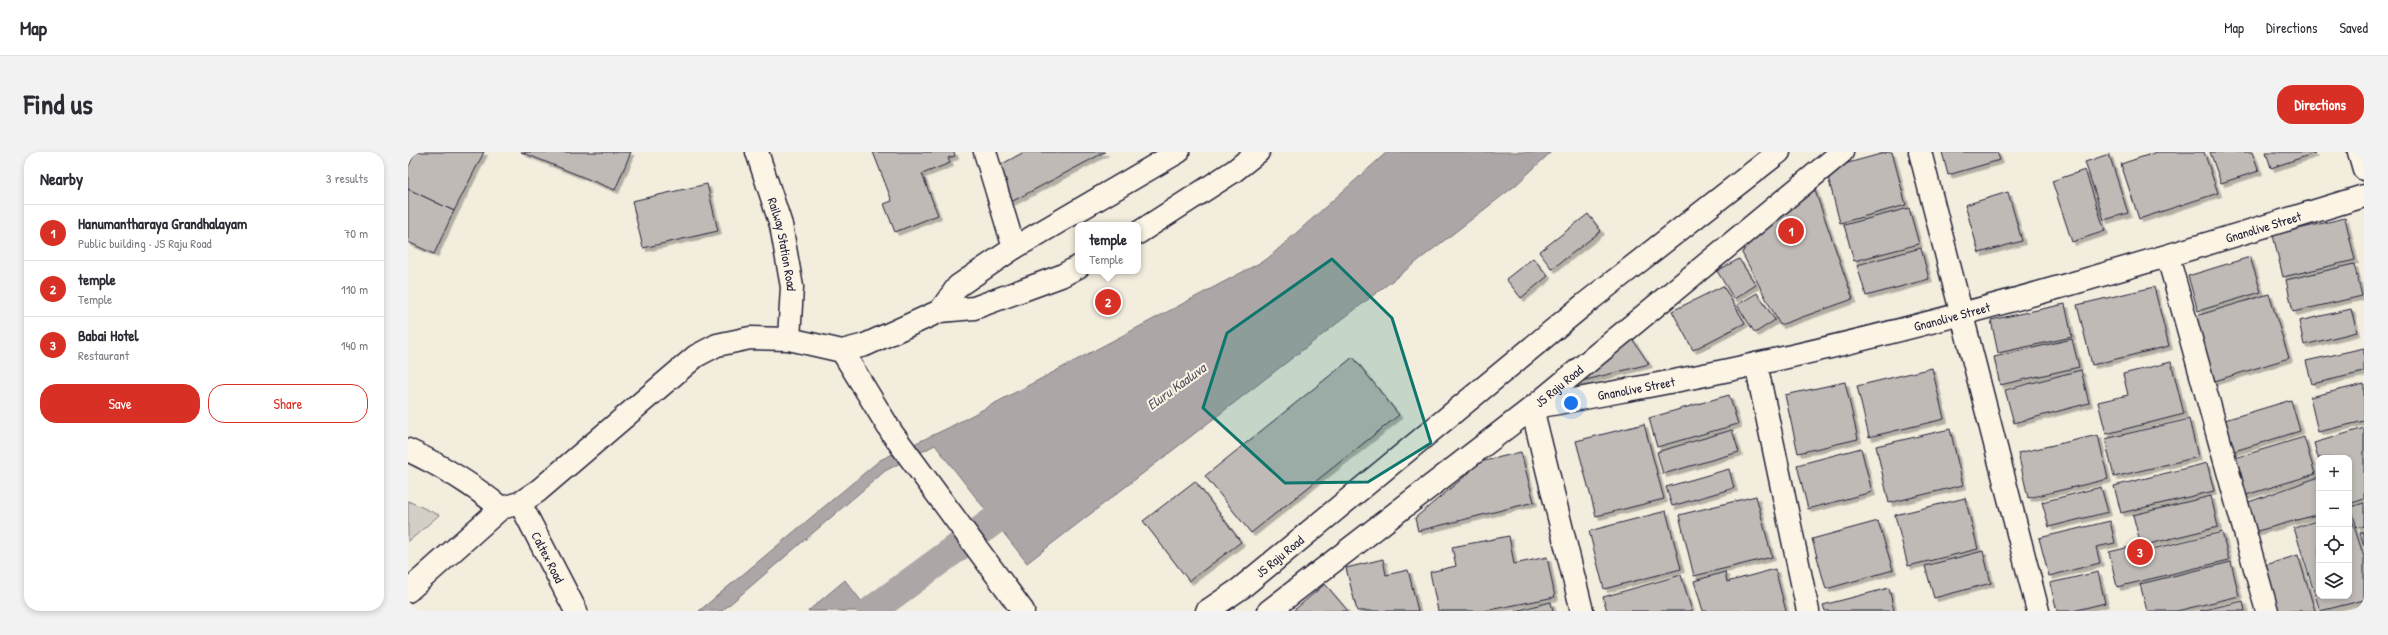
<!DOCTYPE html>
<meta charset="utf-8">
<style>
body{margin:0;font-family:"Patrick Hand",sans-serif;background:#f2f2f3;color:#2b2b33}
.controls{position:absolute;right:12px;bottom:12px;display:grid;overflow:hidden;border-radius:8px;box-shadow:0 2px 6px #0003}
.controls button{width:36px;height:36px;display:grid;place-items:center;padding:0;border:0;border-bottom:1px solid #e1e1e2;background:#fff;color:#2b2b33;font:20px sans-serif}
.you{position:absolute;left:1163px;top:251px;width:14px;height:14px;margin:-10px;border:3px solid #fff;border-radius:50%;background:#1a73e8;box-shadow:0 0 0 6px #1a73e833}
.badge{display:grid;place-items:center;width:26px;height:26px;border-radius:50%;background:#d93025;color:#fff;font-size:13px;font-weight:700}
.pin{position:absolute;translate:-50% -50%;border:2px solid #fff;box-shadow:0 1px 4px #0006}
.popup{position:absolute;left:667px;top:70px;width:66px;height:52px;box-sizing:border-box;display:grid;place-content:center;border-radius:8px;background:#fff;filter:drop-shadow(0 1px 3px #0005);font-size:13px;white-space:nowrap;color:#7c7c81}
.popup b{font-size:15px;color:#2b2b33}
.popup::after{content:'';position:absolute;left:50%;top:100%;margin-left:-8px;border:8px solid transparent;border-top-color:#fff}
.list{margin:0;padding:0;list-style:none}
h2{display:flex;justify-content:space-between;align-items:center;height:52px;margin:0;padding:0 16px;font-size:17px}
h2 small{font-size:13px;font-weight:400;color:#7c7c81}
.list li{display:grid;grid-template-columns:26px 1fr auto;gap:12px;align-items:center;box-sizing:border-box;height:56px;padding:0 16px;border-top:1px solid #e1e1e2}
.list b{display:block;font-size:15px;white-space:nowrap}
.list p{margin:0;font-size:13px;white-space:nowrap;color:#7c7c81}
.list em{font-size:13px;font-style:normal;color:#7c7c81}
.actions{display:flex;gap:8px;padding:12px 16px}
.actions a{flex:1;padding:9px 0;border:1px solid #d93025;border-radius:16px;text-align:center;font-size:14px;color:#d93025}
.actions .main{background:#d93025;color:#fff}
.icon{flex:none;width:22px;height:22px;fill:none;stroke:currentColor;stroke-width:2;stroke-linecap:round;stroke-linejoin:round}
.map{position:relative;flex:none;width:1956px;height:459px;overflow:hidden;border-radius:16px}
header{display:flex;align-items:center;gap:24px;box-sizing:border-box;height:56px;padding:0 20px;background:#fff;border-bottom:1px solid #e1e1e2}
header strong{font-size:19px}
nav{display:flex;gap:22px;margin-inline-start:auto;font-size:14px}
.intro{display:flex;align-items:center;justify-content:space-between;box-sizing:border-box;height:96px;padding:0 24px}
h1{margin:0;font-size:28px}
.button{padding:10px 18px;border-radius:16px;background:#d93025;color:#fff;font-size:14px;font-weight:700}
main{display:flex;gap:24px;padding:0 24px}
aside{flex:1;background:#fff;border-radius:16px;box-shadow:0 2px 6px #0003}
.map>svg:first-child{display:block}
.green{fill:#d4cfc6;stroke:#7b7880}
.water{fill:#aca7a6;stroke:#75727b}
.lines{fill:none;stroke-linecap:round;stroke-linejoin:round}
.canal{stroke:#aca7a6;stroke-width:29}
.building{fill:#bfbab6;stroke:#22223b;filter:url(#shadow)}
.minor-casing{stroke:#22223b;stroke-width:25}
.major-casing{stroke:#22223b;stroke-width:25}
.minor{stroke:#fcf5e5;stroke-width:22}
.major{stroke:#fcf5e5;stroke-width:22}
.marked{fill:#0f766e;fill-opacity:0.2;stroke:#0f766e;stroke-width:3;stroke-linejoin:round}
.labels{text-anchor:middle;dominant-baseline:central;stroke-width:4;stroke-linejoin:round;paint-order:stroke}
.street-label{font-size:13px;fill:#22223b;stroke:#fcf5e5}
.water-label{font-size:14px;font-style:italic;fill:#525160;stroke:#fcf5e5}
</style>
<header>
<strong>Map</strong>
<nav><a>Map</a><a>Directions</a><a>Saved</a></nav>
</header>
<div class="intro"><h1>Find us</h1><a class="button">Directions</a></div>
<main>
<aside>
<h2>Nearby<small>3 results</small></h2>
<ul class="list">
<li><span class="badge">1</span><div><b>Hanumantharaya Grandhalayam</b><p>Public building · JS Raju Road</p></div><em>70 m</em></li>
<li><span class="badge">2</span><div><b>temple</b><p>Temple</p></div><em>110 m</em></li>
<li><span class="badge">3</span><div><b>Babai Hotel</b><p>Restaurant</p></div><em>140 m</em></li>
</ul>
<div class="actions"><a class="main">Save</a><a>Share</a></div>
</aside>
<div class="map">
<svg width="1956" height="459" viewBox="0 0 1956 459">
<defs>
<filter id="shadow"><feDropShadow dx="3.5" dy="3.5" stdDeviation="0" flood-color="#0004"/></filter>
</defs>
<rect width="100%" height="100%" fill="#f3edde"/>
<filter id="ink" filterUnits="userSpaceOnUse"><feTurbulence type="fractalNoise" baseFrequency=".025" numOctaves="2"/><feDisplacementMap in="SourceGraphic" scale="8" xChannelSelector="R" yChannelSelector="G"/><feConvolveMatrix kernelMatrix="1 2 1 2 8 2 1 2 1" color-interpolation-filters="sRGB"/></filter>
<g filter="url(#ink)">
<path class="green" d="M 0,349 L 31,363 L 0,390 Z"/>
<g class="water">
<path d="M 979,0 L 1143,0 L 1108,33 L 619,411 L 527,293 L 477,319 L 314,459 L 291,459 L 472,308 L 540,276 L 859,107 Z"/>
<path d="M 437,428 L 461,459 L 400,459 Z"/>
</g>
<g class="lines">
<path class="canal" d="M 463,459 L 618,345"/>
</g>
<g class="building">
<path d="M 7,0 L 76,0 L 46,59 L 0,37 L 0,16 Z"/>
<path d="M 113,0 L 223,0 L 207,38 Z"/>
<path d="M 465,0 L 546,0 L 547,4 L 540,6 L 542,11 L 514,22 L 530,63 L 487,80 L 476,52 L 484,49 Z"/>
<path d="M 616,0 L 697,0 L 603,50 L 585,17 Z"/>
<path d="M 1480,0 L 1484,0 L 1498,53 L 1432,71 L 1418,17 Z"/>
<path d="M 1534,0 L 1589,0 L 1592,8 L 1540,23 Z"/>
<path d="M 1749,0 L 1796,0 L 1810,41 L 1731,67 L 1713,12 Z"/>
<path d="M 1802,0 L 1844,0 L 1851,19 L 1813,31 Z"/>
<path d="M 1858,0 L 1906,0 L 1907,1 L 1863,16 Z"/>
<path d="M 1701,2 L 1720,61 L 1696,68 L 1677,10 Z"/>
<path d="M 1677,18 L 1697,79 L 1664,90 L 1644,29 Z"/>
<path d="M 299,32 L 310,79 L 235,96 L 224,49 Z"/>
<path d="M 1405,33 L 1445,147 L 1372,173 L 1334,101 L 1348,80 Z"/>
<path d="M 0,37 L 46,59 L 26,102 L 0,90 Z"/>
<path d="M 1600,40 L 1614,89 L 1571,101 L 1557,53 Z"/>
<path d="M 1501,56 L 1511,92 L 1446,109 L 1436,73 Z"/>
<path d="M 1180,62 L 1193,79 L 1144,117 L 1131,100 Z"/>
<path d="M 1937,66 L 1947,108 L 1875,125 L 1865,83 Z"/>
<path d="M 1513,96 L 1521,127 L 1458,144 L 1449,113 Z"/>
<path d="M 1842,105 L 1853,140 L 1790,159 L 1780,124 Z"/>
<path d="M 1125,106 L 1140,124 L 1113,146 L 1098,127 Z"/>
<path d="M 1331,107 L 1348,133 L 1326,147 L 1309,119 Z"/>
<path d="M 1946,112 L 1954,144 L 1885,160 L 1878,128 Z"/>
<path d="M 1315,134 L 1337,171 L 1285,198 L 1264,159 Z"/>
<path d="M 1746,135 L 1761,194 L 1684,213 L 1669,153 Z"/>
<path d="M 1349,141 L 1367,168 L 1347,181 L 1329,153 Z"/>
<path d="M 1861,142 L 1881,206 L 1797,232 L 1778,167 Z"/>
<path d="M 1657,152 L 1664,185 L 1590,201 L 1583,168 Z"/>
<path d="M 1943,157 L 1949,180 L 1896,193 L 1891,169 Z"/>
<path d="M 1223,185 L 1241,212 L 1166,231 Z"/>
<path d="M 1664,187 L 1671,215 L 1592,233 L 1586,205 Z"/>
<path d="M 1956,196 L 1956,220 L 1904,232 L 1898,209 Z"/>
<path d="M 945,205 L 991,263 L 843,381 L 797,324 Z"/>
<path d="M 1763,210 L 1776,262 L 1698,282 L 1690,250 L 1720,243 L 1715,222 Z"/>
<path d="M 1524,216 L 1536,267 L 1461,285 L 1449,234 Z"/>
<path d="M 1673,218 L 1681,251 L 1606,271 L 1597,238 Z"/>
<path d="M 1437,230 L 1450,287 L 1390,301 L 1377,243 Z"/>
<path d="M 1956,232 L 1956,269 L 1910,280 L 1902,245 Z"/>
<path d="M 1321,243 L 1330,272 L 1249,295 L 1241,266 Z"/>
<path d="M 1883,248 L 1892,279 L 1820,301 L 1810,270 Z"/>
<path d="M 1781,267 L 1790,305 L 1706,325 L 1697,287 Z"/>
<path d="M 1236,272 L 1256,347 L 1188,364 L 1168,289 Z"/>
<path d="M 1956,276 L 1956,347 L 1941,352 L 1941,306 L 1911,306 L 1911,309 L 1906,291 Z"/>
<path d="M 1542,277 L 1555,333 L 1481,351 L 1468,294 Z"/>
<path d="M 1324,278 L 1331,300 L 1255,322 L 1249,300 Z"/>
<path d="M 1690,283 L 1700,327 L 1620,346 L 1610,301 Z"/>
<path d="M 1896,285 L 1907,322 L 1828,346 L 1817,309 Z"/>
<path d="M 1453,296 L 1464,340 L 1400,357 L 1389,313 Z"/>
<path d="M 1113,300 L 1126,350 L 1010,379 L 1007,366 L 1062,320 L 1060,313 Z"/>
<path d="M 1799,311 L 1806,339 L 1713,361 L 1706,334 Z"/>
<path d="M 1321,317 L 1326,336 L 1264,354 L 1258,335 Z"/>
<path d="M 1911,325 L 1911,362 L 1842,381 L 1835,352 Z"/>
<path d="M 787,329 L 833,390 L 781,429 L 735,369 Z"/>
<path d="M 1693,335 L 1700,360 L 1641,375 L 1634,350 Z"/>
<path d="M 1348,344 L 1364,405 L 1286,424 L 1271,363 Z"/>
<path d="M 1803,344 L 1810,375 L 1733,394 L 1725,363 Z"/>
<path d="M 1557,346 L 1570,397 L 1500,414 L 1487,363 Z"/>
<path d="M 1956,351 L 1956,374 L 1949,376 L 1943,355 Z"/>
<path d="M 1258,359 L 1273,417 L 1196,437 L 1181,379 Z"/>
<path d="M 1941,359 L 1956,405 L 1956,448 L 1912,459 L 1886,376 L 1911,368 L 1911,444 L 1941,444 Z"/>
<path d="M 1470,369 L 1485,418 L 1418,437 L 1404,387 Z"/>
<path d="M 1702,369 L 1707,391 L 1688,395 L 1692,411 L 1641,424 L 1631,386 Z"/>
<path d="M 1814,380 L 1821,408 L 1709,435 L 1701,400 L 1730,393 L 1732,400 Z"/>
<path d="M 1956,380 L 1956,394 L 1952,381 Z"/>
<path d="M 1101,384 L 1106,412 L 1139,405 L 1147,445 L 1076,459 L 1030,459 L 1022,420 L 1048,414 L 1044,395 Z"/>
<path d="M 1575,399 L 1583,431 L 1526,446 L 1517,414 Z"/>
<path d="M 1890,403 L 1907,459 L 1865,459 L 1851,415 Z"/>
<path d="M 975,407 L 978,423 L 1000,418 L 1010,459 L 949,459 L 938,416 Z"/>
<path d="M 1823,410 L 1831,444 L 1769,459 L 1739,459 L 1732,432 Z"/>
<path d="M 1367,417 L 1378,459 L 1295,459 L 1286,429 L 1317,420 L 1319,430 Z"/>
<path d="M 1690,420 L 1697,451 L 1665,459 L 1649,459 L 1642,431 Z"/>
<path d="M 1273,423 L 1284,459 L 1199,459 L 1195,445 Z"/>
<path d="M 917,432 L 940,459 L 885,459 Z"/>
<path d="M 1481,436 L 1486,459 L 1417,459 L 1415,453 Z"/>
<path d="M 1835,449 L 1837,459 L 1792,459 Z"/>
<path d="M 1143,450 L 1145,459 L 1107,459 Z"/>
</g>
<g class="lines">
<g class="minor-casing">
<g id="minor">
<path id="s1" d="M 349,0 L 373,73 L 384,135 L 381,187"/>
<path d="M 577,0 L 606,96"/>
<path d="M 1512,0 L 1630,459"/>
<path d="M 1951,0 L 1956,17"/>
<path d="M 1760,105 L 1859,459"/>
<path d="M 434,199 L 484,281 L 615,459"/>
<path d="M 1348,212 L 1400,459"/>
<path id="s2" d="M 112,351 L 168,459"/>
<path d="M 0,439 L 93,356"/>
<path id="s3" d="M 1174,459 L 1124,256 C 1199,241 1274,229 1348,212 C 1554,167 1755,106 1956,44"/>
</g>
</g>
<g class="major-casing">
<g id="major">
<path d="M 730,81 L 826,19 L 850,0"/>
<path d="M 532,159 L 550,134 L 606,96 L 770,0"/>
<path d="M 0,298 C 34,314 64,332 93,356 L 112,351 L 130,339 L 288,204 L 309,193 L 342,186 L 381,187 L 434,199 L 457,193 L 532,159 L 566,156 L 653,124 L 670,115"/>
<path id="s4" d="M 799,459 L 833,436 L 1178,151 L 1371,0"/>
<path id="s5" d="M 861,459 L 1124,256 L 1434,0"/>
</g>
</g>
<use href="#minor" class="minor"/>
<use href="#major" class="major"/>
</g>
</g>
<path class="marked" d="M 924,107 L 984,166 L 1023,291 L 960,330 L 877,331 L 795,256 L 819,181 Z"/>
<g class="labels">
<g class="street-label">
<text stroke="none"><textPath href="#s3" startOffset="963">Gnanolive Street</textPath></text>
<text stroke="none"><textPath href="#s1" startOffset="96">Railway Station Road</textPath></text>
<text stroke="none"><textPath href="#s3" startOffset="639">Gnanolive Street</textPath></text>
<text stroke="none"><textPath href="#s5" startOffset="367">JS Raju Road</textPath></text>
<text stroke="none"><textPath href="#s3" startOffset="315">Gnanolive Street</textPath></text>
<text stroke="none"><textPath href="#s4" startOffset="91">JS Raju Road</textPath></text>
<text stroke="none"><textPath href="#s2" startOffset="61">Caltex Road</textPath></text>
</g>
<g class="water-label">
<text transform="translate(768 234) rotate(-36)">Eluru Kaaluva</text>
</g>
</g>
</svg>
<div class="controls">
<button>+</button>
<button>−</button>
<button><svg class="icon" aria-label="locate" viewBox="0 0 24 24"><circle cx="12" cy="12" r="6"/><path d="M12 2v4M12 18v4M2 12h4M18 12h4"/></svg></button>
<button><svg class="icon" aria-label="layers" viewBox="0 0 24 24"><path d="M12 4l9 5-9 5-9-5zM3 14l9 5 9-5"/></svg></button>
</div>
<div class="you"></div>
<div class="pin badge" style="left:1383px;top:79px">1</div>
<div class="pin badge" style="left:700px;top:150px">2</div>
<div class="popup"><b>temple</b>Temple</div>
<div class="pin badge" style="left:1732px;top:400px">3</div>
</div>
</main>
